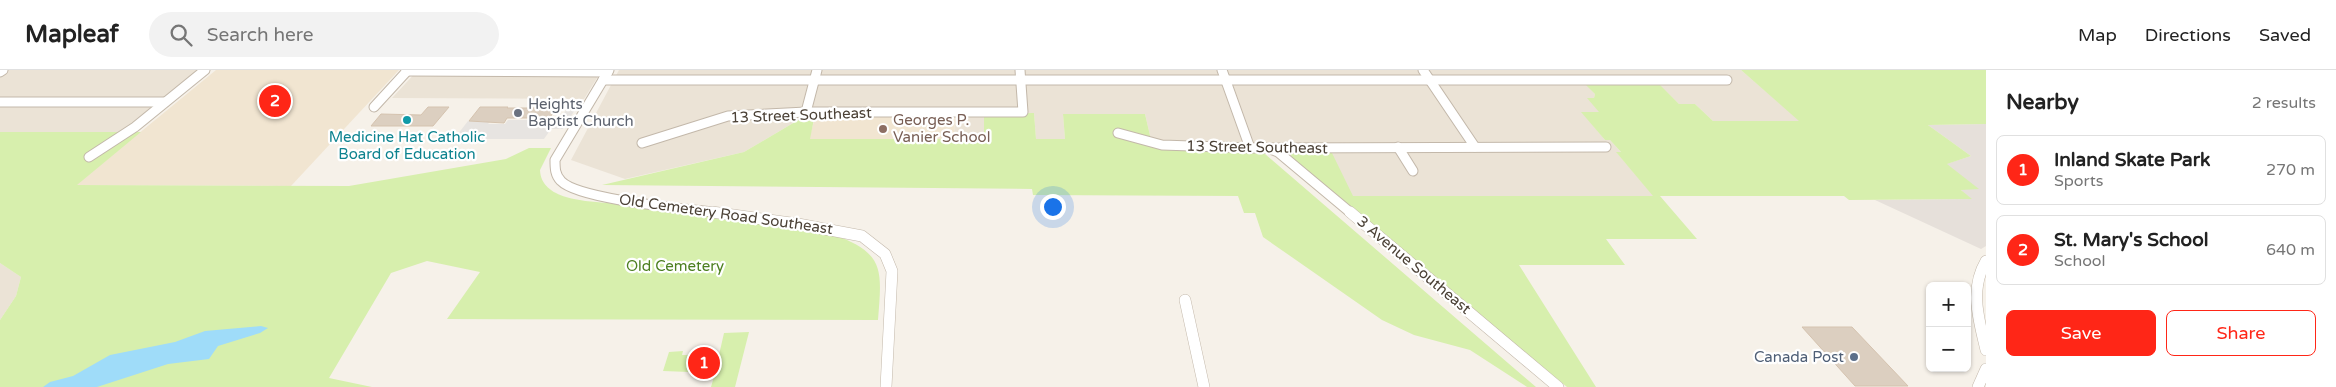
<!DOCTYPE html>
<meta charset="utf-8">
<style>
body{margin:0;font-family:"Varela Round",sans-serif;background:#f2f2f2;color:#222}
.controls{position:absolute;right:15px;bottom:15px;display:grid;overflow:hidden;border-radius:8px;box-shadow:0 1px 4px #0004}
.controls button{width:45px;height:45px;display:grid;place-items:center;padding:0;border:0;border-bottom:1px solid #e0e0e0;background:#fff;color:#222;font:25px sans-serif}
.you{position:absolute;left:1052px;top:136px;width:18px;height:18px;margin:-12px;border:4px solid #fff;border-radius:50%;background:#1a73e8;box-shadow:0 0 0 8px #1a73e833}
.badge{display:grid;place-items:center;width:32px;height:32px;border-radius:50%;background:#ff2617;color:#fff;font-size:16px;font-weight:700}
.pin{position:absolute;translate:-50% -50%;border:2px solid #fff;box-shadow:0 1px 5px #0006}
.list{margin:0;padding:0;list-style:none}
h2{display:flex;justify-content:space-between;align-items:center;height:65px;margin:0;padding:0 20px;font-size:21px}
h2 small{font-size:16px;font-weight:400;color:#767676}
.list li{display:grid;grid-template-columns:32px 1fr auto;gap:15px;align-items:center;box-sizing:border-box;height:70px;margin:0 10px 10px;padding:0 10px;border:1px solid #e0e0e0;border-radius:8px}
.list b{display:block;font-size:19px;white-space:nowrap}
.list p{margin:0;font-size:16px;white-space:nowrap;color:#767676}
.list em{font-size:16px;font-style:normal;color:#767676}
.actions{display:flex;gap:10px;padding:15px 20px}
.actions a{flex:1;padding:11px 0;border:1px solid #ff2617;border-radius:8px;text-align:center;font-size:18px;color:#ff2617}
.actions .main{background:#ff2617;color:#fff}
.icon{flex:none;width:28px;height:28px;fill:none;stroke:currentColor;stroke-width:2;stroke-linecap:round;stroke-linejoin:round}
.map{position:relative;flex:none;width:1986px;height:317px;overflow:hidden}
header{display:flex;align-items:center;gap:30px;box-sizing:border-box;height:70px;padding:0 25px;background:#fff;border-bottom:1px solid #e0e0e0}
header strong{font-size:24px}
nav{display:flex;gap:28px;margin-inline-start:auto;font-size:18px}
.search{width:350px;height:45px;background:#f2f2f2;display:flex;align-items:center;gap:12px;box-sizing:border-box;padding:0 18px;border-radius:28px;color:#767676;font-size:19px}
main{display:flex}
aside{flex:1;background:#fff}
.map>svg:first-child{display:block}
.residential{fill:#ebe3d6}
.industrial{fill:#e6e0da}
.education{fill:#f1e5d1}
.green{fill:#d7efad}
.parking{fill:#e7e4e1}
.water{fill:#9fdcf9}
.building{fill:#dccfc0;stroke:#d5c3af}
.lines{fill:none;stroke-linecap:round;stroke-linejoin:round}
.minor-far1-casing{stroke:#c3b8aa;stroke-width:11}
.minor-casing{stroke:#c3b8aa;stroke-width:12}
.minor-far1{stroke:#fff;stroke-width:9}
.minor{stroke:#fff;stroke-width:11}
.worship-dot{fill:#6b7280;stroke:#fff;stroke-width:2}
.culture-dot{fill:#0f9aa8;stroke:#fff;stroke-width:2}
.education-dot{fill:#8d6e63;stroke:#fff;stroke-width:2}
.service-dot{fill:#5c6f8a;stroke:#fff;stroke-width:2}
.labels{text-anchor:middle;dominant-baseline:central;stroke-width:4.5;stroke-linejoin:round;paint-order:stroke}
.worship-label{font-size:15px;fill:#5b616d;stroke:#fff;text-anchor:start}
.street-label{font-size:15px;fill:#4b4136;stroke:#fff}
.education-label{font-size:15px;fill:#785e54;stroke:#fff;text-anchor:start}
.culture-label{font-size:15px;fill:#0d838f;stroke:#fff}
.park-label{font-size:15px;fill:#4c7f20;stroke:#fff}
.service-label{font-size:15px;fill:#4e5e75;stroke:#fff;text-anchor:end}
</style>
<header>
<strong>Mapleaf</strong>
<div class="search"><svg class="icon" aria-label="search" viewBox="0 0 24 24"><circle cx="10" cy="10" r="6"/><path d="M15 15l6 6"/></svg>Search here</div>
<nav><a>Map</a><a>Directions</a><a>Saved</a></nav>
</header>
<main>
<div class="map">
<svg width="1986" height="317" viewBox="0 0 1986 317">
<rect width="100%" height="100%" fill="#f6f1e9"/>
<g class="residential">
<path d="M 0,0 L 198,0 L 121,62 L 0,62 Z"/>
<path d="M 418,0 L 602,0 L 584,29 L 392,28 Z"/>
<path d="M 619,0 L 1741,0 L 1800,51 L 1713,51 L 1695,34 L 1679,34 L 1659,15 L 1587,15 L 1595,24 L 1594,28 L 1588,28 L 1600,42 L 1582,42 L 1605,70 L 1610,70 L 1621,82 L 1617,83 L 1654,126 L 1352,126 L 1327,74 L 1152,74 L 1145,44 L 1063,44 L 1065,69 L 1036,69 L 1034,43 L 984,44 L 984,69 L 954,69 L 955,44 L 816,44 L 814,49 L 800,49 L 744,82 L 625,109 L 571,90 Z"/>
<path d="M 0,193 L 21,207 L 16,226 L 0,250 Z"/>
</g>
<path class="industrial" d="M 1986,54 L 1986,176 L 1981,179 L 1875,130 L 1971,129 L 1960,119 L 1978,119 L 1946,94 L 1971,86 L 1928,55 Z"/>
<g class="education">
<path d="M 216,0 L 399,0 L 291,116 L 76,115 Z"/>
<path d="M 816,44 L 955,44 L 954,69 L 809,69 Z"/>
</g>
<g class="green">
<path d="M 1741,0 L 1986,0 L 1986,54 L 1928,55 L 1971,86 L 1947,94 L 1979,119 L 1961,120 L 1972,129 L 1849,130 L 1844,126 L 1660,126 L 1697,169 L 1606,169 L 1625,195 L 1519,195 L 1596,317 L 1567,317 L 1293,90 L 1290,83 L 1332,83 L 1353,126 L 1653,126 L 1616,82 L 1621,82 L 1610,70 L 1605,70 L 1581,42 L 1599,42 L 1587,28 L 1594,28 L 1595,24 L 1586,15 L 1660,15 L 1679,34 L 1695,34 L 1713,51 L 1799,51 Z"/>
<path d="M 1034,43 L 1036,69 L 1065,69 L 1063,44 L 1145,44 L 1152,74 L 1265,84 L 1536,317 L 1527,317 L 1470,280 L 1414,265 L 1382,250 L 1263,167 L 1255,143 L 1244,143 L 1238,126 L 1033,125 L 1032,119 L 602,115 L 744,82 L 800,49 L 814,49 L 810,69 L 984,69 L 984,44 Z"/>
<path d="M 0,62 L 141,62 L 77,115 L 349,116 L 506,89 L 529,78 L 551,78 L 540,100 C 541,130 586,131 608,133 L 832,164 C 885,183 882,199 878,250 L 447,249 L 480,202 L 427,191 L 391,203 L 329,308 L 372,317 L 0,317 L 0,250 L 16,226 L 21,207 L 0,193 Z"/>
<path d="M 749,262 L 735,317 L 711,317 L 715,303 L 663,301 L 669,282 L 683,281 L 682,285 L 719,285 L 724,263 Z"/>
</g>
<path class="parking" d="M 569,35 L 578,35 L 563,59 L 551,59 L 544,69 L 454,69 L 468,51 L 490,52 L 488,54 L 505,54 L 508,50 L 560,50 Z"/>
<path class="water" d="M 261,256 L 268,258 L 260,263 L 218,276 L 209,289 L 168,294 L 97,317 L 43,317 L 50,312 L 73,306 L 110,285 L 175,272 L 205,261 Z"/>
<g class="building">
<path d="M 428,37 L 449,37 L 433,56 L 371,56 L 381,44 L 421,45 Z"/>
<path d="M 480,37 L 508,37 L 507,38 L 556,38 L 550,48 L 507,48 L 504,53 L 469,51 Z"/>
<path d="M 1802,257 L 1852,257 L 1908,316 L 1855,316 Z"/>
</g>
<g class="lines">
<g class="minor-far1-casing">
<g id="minor-far1">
<path d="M 609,0 L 555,90 C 555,98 555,105 561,111 C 579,130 690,139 721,143"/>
<path d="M 1222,0 L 1250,78"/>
<path d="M 1423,0 L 1475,77"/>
<path d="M 406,1 L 608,2"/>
<path d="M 0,2 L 3,0"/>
<path d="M 603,10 L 1727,10"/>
<path d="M 0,32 L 165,32"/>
<path d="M 374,37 L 408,0"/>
<path d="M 806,42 L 817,0"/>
<path d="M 1118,63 L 1162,75 L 1250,78 L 1606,77"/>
<path d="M 642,73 L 728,46 L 806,42 L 1023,42 L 1020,0"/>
<path d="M 1398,77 L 1413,101"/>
<path d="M 1270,79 L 1278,82 L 1351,143"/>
<path d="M 89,87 L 135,57 L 205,0"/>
</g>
</g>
<g class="minor-casing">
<g id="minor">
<path d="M 712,142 L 798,154 L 862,166 L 885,184 L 892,201 L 886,317"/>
<path d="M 1350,142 L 1558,317"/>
<path d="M 1986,191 C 1969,220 1979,250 1986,280"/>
<path d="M 1185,230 L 1204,317"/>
<path d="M 1978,317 L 1986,299"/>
</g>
</g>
<use href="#minor-far1" class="minor-far1"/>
<use href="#minor" class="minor"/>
</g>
<circle class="worship-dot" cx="518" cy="43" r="5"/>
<circle class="culture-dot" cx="407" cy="50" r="5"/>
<circle class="education-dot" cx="883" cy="59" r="5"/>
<circle class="service-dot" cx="1854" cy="287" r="5"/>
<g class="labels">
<g class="worship-label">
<text x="528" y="34">Heights<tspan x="528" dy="17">Baptist Church</tspan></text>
</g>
<g class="street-label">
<text transform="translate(801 45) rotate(-2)">13 Street Southeast</text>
<text transform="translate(1257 77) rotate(1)">13 Street Southeast</text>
<text transform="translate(726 144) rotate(8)">Old Cemetery Road Southeast</text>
<text transform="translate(1414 195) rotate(40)">3 Avenue Southeast</text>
</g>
<g class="education-label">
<text x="893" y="50">Georges P.<tspan x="893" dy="17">Vanier School</tspan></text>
</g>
<g class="culture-label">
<text x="407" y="67">Medicine Hat Catholic<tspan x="407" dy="17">Board of Education</tspan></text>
</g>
<g class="park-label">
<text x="675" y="196">Old Cemetery</text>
</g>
<g class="service-label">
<text x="1844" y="287">Canada Post</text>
</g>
</g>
</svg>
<div class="controls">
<button>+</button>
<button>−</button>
</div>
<div class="you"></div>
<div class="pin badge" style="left:704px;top:293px">1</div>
<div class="pin badge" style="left:275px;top:31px">2</div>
</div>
<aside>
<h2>Nearby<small>2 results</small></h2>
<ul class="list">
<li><span class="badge">1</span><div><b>Inland Skate Park</b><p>Sports</p></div><em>270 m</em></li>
<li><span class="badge">2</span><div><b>St. Mary's School</b><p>School</p></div><em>640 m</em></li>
</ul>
<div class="actions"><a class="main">Save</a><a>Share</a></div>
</aside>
</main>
